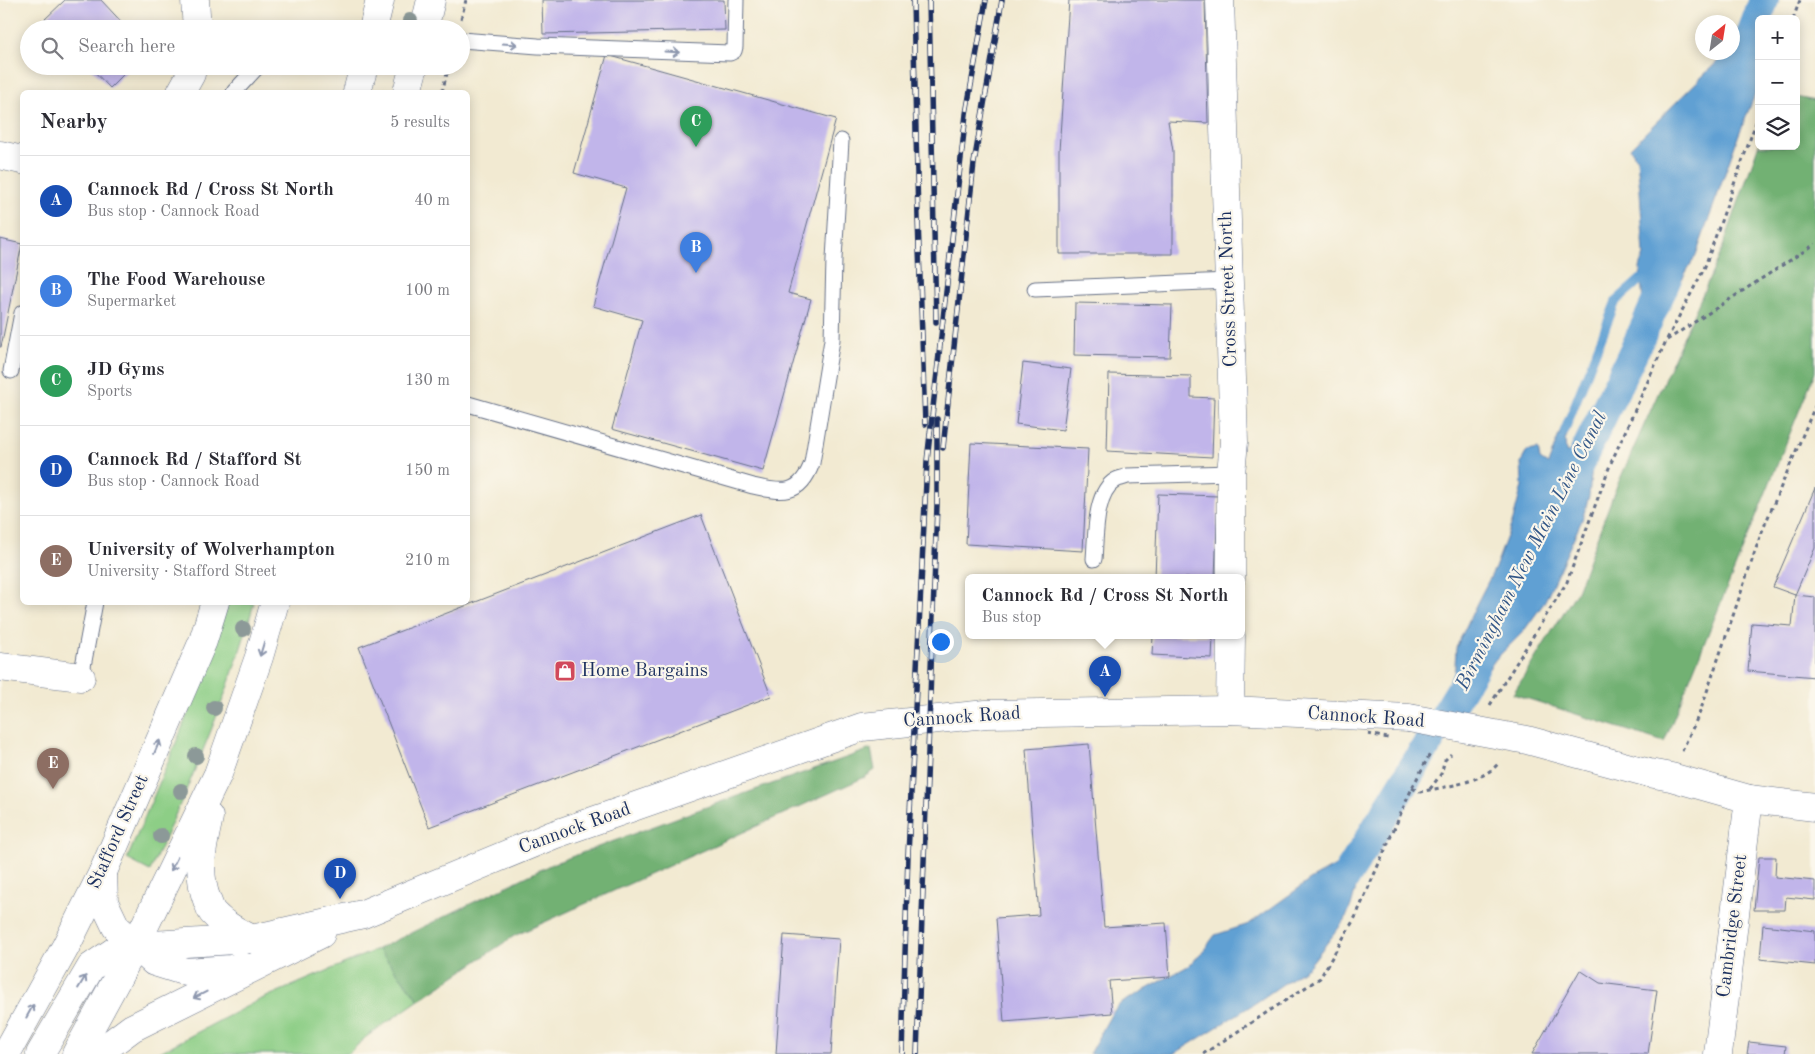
<!DOCTYPE html>
<meta charset="utf-8">
<style>
body{margin:0;font-family:"Old Standard TT",serif;background:#f2f2f3;color:#2b2b33}
.controls{position:absolute;right:15px;top:15px;display:grid;overflow:hidden;border-radius:8px;box-shadow:0 2px 12px #0003}
.controls button{width:45px;height:45px;display:grid;place-items:center;padding:0;border:0;border-bottom:1px solid #e1e1e2;background:#fff;color:#2b2b33;font:25px sans-serif}
.compass{position:absolute;left:1695px;top:15px;width:45px;height:45px;border-radius:50%;background:#fff;box-shadow:0 2px 12px #0003;rotate:30deg}
.you{position:absolute;left:940px;top:641px;width:18px;height:18px;margin:-12px;border:4px solid #fff;border-radius:50%;background:#1a73e8;box-shadow:0 0 0 8px #1a73e833}
.badge{display:grid;place-items:center;width:32px;height:32px;border-radius:50%;background:#d93025;color:#fff;font-size:16px;font-weight:700}
.pin{position:absolute;translate:-50% -41px;filter:drop-shadow(0 1px 2px #0008)}
.pin::after{content:'';position:absolute;top:26px;width:18px;height:15px;background:inherit;clip-path:polygon(0 0,100% 0,50% 100%)}
.popup{position:absolute;left:965px;top:574px;width:280px;height:65px;box-sizing:border-box;display:grid;place-content:center;border-radius:8px;background:#fff;filter:drop-shadow(0 1px 4px #0005);font-size:16px;white-space:nowrap;color:#7c7c81}
.popup b{font-size:19px;color:#2b2b33}
.popup::after{content:'';position:absolute;left:50%;top:100%;margin-left:-10px;border:10px solid transparent;border-top-color:#fff}
.list{margin:0;padding:0;list-style:none}
h2{display:flex;justify-content:space-between;align-items:center;height:65px;margin:0;padding:0 20px;font-size:21px}
h2 small{font-size:16px;font-weight:400;color:#7c7c81}
.list li{display:grid;grid-template-columns:32px 1fr auto;gap:15px;align-items:center;box-sizing:border-box;height:90px;padding:0 20px;border-top:1px solid #e1e1e2}
.list b{display:block;font-size:19px;white-space:nowrap}
.list p{margin:0;font-size:16px;white-space:nowrap;color:#7c7c81}
.list em{font-size:16px;font-style:normal;color:#7c7c81}
.icon{flex:none;width:28px;height:28px;fill:none;stroke:currentColor;stroke-width:2;stroke-linecap:round;stroke-linejoin:round}
.map{position:relative;flex:none;width:1815px;height:1054px;overflow:hidden}
.search{position:absolute;background:#fff;box-shadow:0 2px 12px #0003;left:20px;top:20px;width:450px;height:55px;display:flex;align-items:center;gap:12px;box-sizing:border-box;padding:0 18px;border-radius:28px;color:#7c7c81;font-size:19px}
.panel{position:absolute;background:#fff;box-shadow:0 2px 12px #0003;left:20px;top:90px;width:450px;height:515px;border-radius:8px}
.map>svg:first-child{display:block}
.green{fill:#8dce86;stroke:#547e72}
.forest{fill:#72b173;stroke:#467068}
.water{fill:#60a0d3;stroke:#3e6898}
.lines{fill:none;stroke-linecap:round;stroke-linejoin:round}
.stream{stroke:#60a0d3;stroke-width:9}
.canal{stroke:#60a0d3;stroke-width:30}
.building{fill:#c1b5ea}
.lane-casing{stroke:#667087;stroke-width:17}
.street-casing{stroke:#667087;stroke-width:29}
.highway-casing{stroke:#667087;stroke-width:29}
.path{stroke:#667087;stroke-width:3;stroke-dasharray:4 4;stroke-linecap:butt}
.lane{stroke:#fff;stroke-width:15}
.street{stroke:#fff;stroke-width:28}
.highway{stroke:#fff;stroke-width:28}
.rail-casing{stroke:#1b2f5e;stroke-width:5.5}
.rail{stroke:#fbf7ec;stroke-width:4;stroke-dasharray:11;stroke-linecap:butt}
.highway-bridge-casing{stroke:#667087;stroke-width:29;stroke-linecap:butt}
.path-bridge{stroke:#667087;stroke-width:3;stroke-dasharray:4 4;stroke-linecap:butt}
.highway-bridge{stroke:#fff;stroke-width:28}
.tree{fill:#8c9998}
.oneway{stroke:#8d97ae}
.labels{text-anchor:middle;dominant-baseline:central;stroke-width:4.5;stroke-linejoin:round;paint-order:stroke}
.street-label{font-size:19px;fill:#1b2f5e;stroke:#fbf7ec}
.poi-label{font-size:19px;fill:#1b2f5e;stroke:#fbf7ec;text-anchor:start}
.water-label{font-size:20px;font-style:italic;fill:#335787;stroke:#fbf7ec}
</style>
<div class="map">
<svg width="1815" height="1054" viewBox="0 0 1815 1054">
<rect width="100%" height="100%" fill="#fbf7ec"/>
<filter id="ink" filterUnits="userSpaceOnUse"><feTurbulence type="fractalNoise" baseFrequency=".02" numOctaves="2"/><feDisplacementMap in="SourceGraphic" scale="10" xChannelSelector="R" yChannelSelector="G"/><feConvolveMatrix kernelMatrix="1 2 1 2 8 2 1 2 1" color-interpolation-filters="sRGB"/></filter>
<filter id="wash" filterUnits="userSpaceOnUse"><feTurbulence type="fractalNoise" baseFrequency=".0096" numOctaves="4" result="noise"/><feDisplacementMap in="SourceGraphic" scale="20" xChannelSelector="R" yChannelSelector="G"/><feGaussianBlur stdDeviation="1.12" result="paint"/><feColorMatrix in="noise" values="0 0 0 0 0 0 0 0 0 0 0 0 0 0 0 0 0 1.4 0 .05"/><feComposite in="paint" operator="in"/></filter>
<g filter="url(#wash)">
<rect width="100%" height="100%" fill="#f2ead2"/>
<g class="green">
<path d="M 228,603 L 254,603 C 229,696 190,783 150,871 L 127,859 C 163,774 200,690 228,603 Z"/>
<path d="M 378,949 L 419,1000 L 366,1037 L 348,1054 L 156,1054 L 257,1001 Z"/>
</g>
<g class="forest">
<path d="M 1796,97 L 1815,101 L 1815,372 L 1664,742 L 1513,694 L 1577,591 L 1615,490 L 1720,255 L 1759,144 L 1759,146 L 1796,146 Z"/>
<path d="M 871,749 L 875,770 L 865,777 L 514,936 L 419,1000 L 378,949 L 552,864 L 695,811 Z"/>
</g>
<g class="water">
<path d="M 1752,34 L 1759,44 L 1759,79 L 1754,97 L 1739,134 L 1696,255 L 1678,286 L 1650,316 L 1644,315 L 1640,268 L 1644,255 L 1640,191 L 1637,159 L 1630,148 L 1726,53 L 1732,52 L 1733,46 Z"/>
<path d="M 1573,416 L 1565,441 L 1566,453 L 1588,447 L 1592,466 L 1589,496 L 1582,520 L 1544,603 L 1523,632 L 1495,660 L 1476,687 L 1453,703 L 1456,648 L 1477,603 L 1495,568 L 1513,520 L 1522,486 L 1521,462 L 1527,451 L 1538,449 L 1540,459 L 1548,464 L 1562,427 Z"/>
<path d="M 1355,863 L 1358,880 L 1352,903 L 1345,920 L 1309,966 L 1257,1002 L 1174,1054 L 1089,1054 L 1112,1013 L 1120,1004 L 1188,966 L 1201,954 L 1215,935 L 1249,924 L 1310,880 L 1339,864 Z"/>
</g>
<g class="lines">
<path class="stream" d="M 1564,432 L 1616,301 L 1641,279 L 1651,279"/>
<g class="canal">
<path d="M 1737,72 L 1764,0"/>
<path d="M 1570,483 L 1640,338 L 1667,278"/>
<path d="M 1333,897 L 1364,848 L 1474,668"/>
</g>
</g>
<g id="blocks">
<g class="building">
<path d="M 65,0 L 101,0 L 128,29 L 52,29 L 44,20 Z"/>
<path d="M 542,0 L 724,0 L 725,30 L 543,34 Z"/>
<path d="M 1069,0 L 1205,0 L 1208,123 L 1168,121 L 1173,151 L 1173,254 L 1059,254 L 1059,151 Z"/>
<path d="M 607,55 L 836,119 L 788,293 L 811,299 L 763,471 L 612,429 L 642,320 L 593,306 L 626,188 L 574,173 Z"/>
<path d="M 89,66 L 132,66 L 110,88 Z"/>
<path d="M 0,239 L 22,244 L 1,347 L 0,347 Z"/>
<path d="M 1075,303 L 1172,305 L 1170,357 L 1074,355 Z"/>
<path d="M 1023,363 L 1071,369 L 1063,430 L 1016,424 Z"/>
<path d="M 1109,374 L 1191,376 L 1191,397 L 1214,398 L 1212,457 L 1107,451 Z"/>
<path d="M 971,443 L 1088,449 L 1083,551 L 966,544 Z"/>
<path d="M 1815,488 L 1815,548 L 1795,595 L 1773,587 Z"/>
<path d="M 1158,494 L 1218,496 L 1215,578 L 1155,578 Z"/>
<path d="M 701,515 L 771,696 L 429,827 L 359,647 Z"/>
<path d="M 1795,595 L 1815,597 L 1815,677 L 1748,671 L 1752,623 L 1792,626 Z"/>
<path d="M 1153,636 L 1213,636 L 1212,658 L 1152,655 Z"/>
<path d="M 1089,744 L 1104,927 L 1166,923 L 1170,977 L 1109,981 L 1112,1013 L 1004,1022 L 996,918 L 1039,915 L 1026,749 Z"/>
<path d="M 1759,857 L 1776,857 L 1775,877 L 1815,881 L 1815,900 L 1786,897 L 1785,910 L 1754,910 Z"/>
<path d="M 1763,925 L 1815,931 L 1815,965 L 1760,959 Z"/>
<path d="M 784,935 L 839,939 L 831,1054 L 776,1054 Z"/>
<path d="M 1580,970 L 1600,983 L 1657,990 L 1648,1054 L 1532,1054 Z"/>
<path d="M 1749,1042 L 1786,1046 L 1785,1054 L 1747,1054 Z"/>
</g>
</g>
</g>
<g filter="url(#ink)">
<use href="#blocks" fill-opacity="0" stroke="#667087" stroke-width="1"/>
<g class="lines">
<g class="lane-casing">
<g id="lane">
<path d="M 461,40 L 538,46 L 730,53 L 734,51 L 735,47 L 736,0"/>
<path d="M 234,92 L 258,66"/>
<path d="M 1035,289 L 1229,281"/>
<path d="M 11,371 L 22,313"/>
<path d="M 468,404 L 753,486 C 783,493 800,496 812,463 L 832,340 L 834,259 L 841,141"/>
<path d="M 1094,559 C 1096,537 1094,492 1116,480 C 1119,478 1124,478 1127,476 L 1231,473"/>
<path d="M 81,677 L 95,602"/>
</g>
</g>
<g class="street-casing">
<g id="street">
<path d="M 195,0 L 197,29"/>
<path d="M 1220,0 L 1234,442 L 1231,473 L 1231,578"/>
<path d="M 181,92 L 191,74 L 192,66"/>
<path d="M 0,155 L 22,160"/>
<path d="M 0,667 L 81,677"/>
<path d="M 1230,710 L 1231,636"/>
<path d="M 1718,1054 L 1749,799"/>
</g>
</g>
<g class="highway-casing">
<g id="highway">
<path d="M 373,29 L 380,0"/>
<path d="M 424,29 L 431,0"/>
<path d="M 357,92 L 364,66"/>
<path d="M 407,92 L 414,66"/>
<path d="M 1649,773 L 1671,777 L 1749,799 L 1815,807"/>
<path d="M 209,817 C 203,845 196,871 207,900 C 209,904 210,910 213,913 C 224,925 238,932 252,939"/>
<path d="M 103,872 L 104,902 L 116,927 L 154,962 L 186,972 L 231,969 L 242,966"/>
<path d="M 6,1054 L 66,946 L 103,872 L 203,641 L 215,602"/>
<path d="M 40,1054 L 91,967 L 119,948 L 135,946 L 252,939 L 363,914 L 553,835 L 862,727 L 986,714 L 1230,710 L 1409,718"/>
<path d="M 76,1054 L 135,946 L 218,774 L 259,657 L 275,602"/>
<path d="M 97,1054 L 132,1028 L 321,934"/>
</g>
</g>
<g class="path">
<path d="M 461,19 L 466,0"/>
<path d="M 1793,19 L 1800,0"/>
<path d="M 442,92 L 449,66"/>
<path d="M 1667,340 L 1815,244"/>
<path d="M 1490,705 L 1567,582 L 1610,465 L 1666,341 L 1704,269 L 1759,114"/>
<path d="M 1682,751 L 1700,712 L 1761,534 L 1815,406"/>
<path d="M 1412,788 L 1420,792 C 1446,786 1479,784 1498,764"/>
<path d="M 1430,789 L 1441,774 L 1445,760 L 1451,754"/>
<path d="M 1203,1054 L 1320,978 L 1356,916 L 1412,788 L 1431,752"/>
</g>
<use href="#lane" class="lane"/>
<use href="#street" class="street"/>
<use href="#highway" class="highway"/>
<g class="rail-casing">
<g id="rail">
<path d="M 913,0 L 918,219 L 925,424"/>
<path d="M 929,0 L 936,322"/>
<path d="M 943,448 L 974,163 L 1002,0"/>
<path d="M 902,1054 L 908,855 L 927,461 L 966,114 L 986,0"/>
<path d="M 917,1054 L 937,505 L 937,419"/>
</g>
</g>
<use href="#rail" class="rail"/>
<g class="highway-bridge-casing">
<path id="highway-bridge" d="M 1409,718 L 1527,740 L 1649,773"/>
</g>
<path class="path-bridge" d="M 1368,734 L 1388,738"/>
<use href="#highway-bridge" class="highway-bridge"/>
</g>
<g class="tree">
<circle cx="410" cy="21" r="8"/>
<circle cx="243" cy="629" r="8"/>
<circle cx="214" cy="708" r="8"/>
<circle cx="196" cy="756" r="8"/>
<circle cx="181" cy="791" r="8"/>
<circle cx="161" cy="836" r="8"/>
</g>
<defs><path id="oneway-shaft" d="M-6 0H5M1.5-3L5.5 0L1.5 3" fill="none" stroke-width="1.6" stroke-linecap="round" stroke-linejoin="round" transform="scale(1.25)"/></defs>
<g class="oneway">
<use href="#oneway-shaft" transform="translate(510 44) rotate(4)"/>
<use href="#oneway-shaft" transform="translate(672 52) rotate(3)"/>
<use href="#oneway-shaft" transform="translate(262 649) rotate(107)"/>
<use href="#oneway-shaft" transform="translate(157 747) rotate(-67)"/>
<use href="#oneway-shaft" transform="translate(174 864) rotate(116)"/>
<use href="#oneway-shaft" transform="translate(82 982) rotate(-59)"/>
<use href="#oneway-shaft" transform="translate(200 995) rotate(153)"/>
<use href="#oneway-shaft" transform="translate(30 1011) rotate(-61)"/>
</g>
</g>
<defs>
<g id="shop-square" transform="scale(1.125)"><rect x="-9" y="-9" width="18" height="18" rx="4" fill="#d1495b" stroke="#fbf7ec"/><path d="M-5-2.5h2.3a2.7 3.5 0 0 1 5.4 0H5L5.5 6h-11ZM-1.5-2.5h3a1.5 2.3 0 0 0-3 0Z" fill="#fff"/></g>
</defs>
<g fill-rule="evenodd">
<use href="#shop-square" x="565" y="671"/>
</g>
<g class="labels">
<g class="street-label">
<text transform="translate(1229 289) rotate(-92)">Cross Street North</text>
<text transform="translate(962 718) rotate(-4)">Cannock Road</text>
<text transform="translate(1366 718) rotate(4)">Cannock Road</text>
<text transform="translate(575 829) rotate(-20)">Cannock Road</text>
<text transform="translate(119 832) rotate(-66)">Stafford Street</text>
<text transform="translate(1733 926) rotate(-83)">Cambridge Street</text>
</g>
<g class="poi-label">
<text x="581" y="671">Home Bargains</text>
</g>
<g class="water-label">
<text transform="translate(1532 551) rotate(-63)">Birmingham New Main Line Canal</text>
</g>
</g>
</svg>
<div class="controls">
<button>+</button>
<button>−</button>
<button><svg class="icon" aria-label="layers" viewBox="0 0 24 24"><path d="M12 4l9 5-9 5-9-5zM3 14l9 5 9-5"/></svg></button>
</div>
<svg class="compass" viewBox="-18 -18 36 36"><path d="M0-13l5 13h-10z" fill="#e53935"/><path d="M0 13l5-13h-10z" fill="#7c7c81"/></svg>
<div class="you"></div>
<div class="pin badge" style="left:1105px;top:697px;background:#1a4fb4">A</div>
<div class="popup"><b>Cannock Rd / Cross St North</b>Bus stop</div>
<div class="pin badge" style="left:696px;top:273px;background:#3f7fe0">B</div>
<div class="pin badge" style="left:696px;top:147px;background:#2e9e5b">C</div>
<div class="pin badge" style="left:340px;top:899px;background:#1a4fb4">D</div>
<div class="pin badge" style="left:53px;top:789px;background:#8d6e63">E</div>
<div class="search"><svg class="icon" aria-label="search" viewBox="0 0 24 24"><circle cx="10" cy="10" r="6"/><path d="M15 15l6 6"/></svg>Search here</div>
<section class="panel">
<h2>Nearby<small>5 results</small></h2>
<ul class="list">
<li><span class="badge" style="background:#1a4fb4">A</span><div><b>Cannock Rd / Cross St North</b><p>Bus stop · Cannock Road</p></div><em>40 m</em></li>
<li><span class="badge" style="background:#3f7fe0">B</span><div><b>The Food Warehouse</b><p>Supermarket</p></div><em>100 m</em></li>
<li><span class="badge" style="background:#2e9e5b">C</span><div><b>JD Gyms</b><p>Sports</p></div><em>130 m</em></li>
<li><span class="badge" style="background:#1a4fb4">D</span><div><b>Cannock Rd / Stafford St</b><p>Bus stop · Cannock Road</p></div><em>150 m</em></li>
<li><span class="badge" style="background:#8d6e63">E</span><div><b>University of Wolverhampton</b><p>University · Stafford Street</p></div><em>210 m</em></li>
</ul>
</section>
</div>
